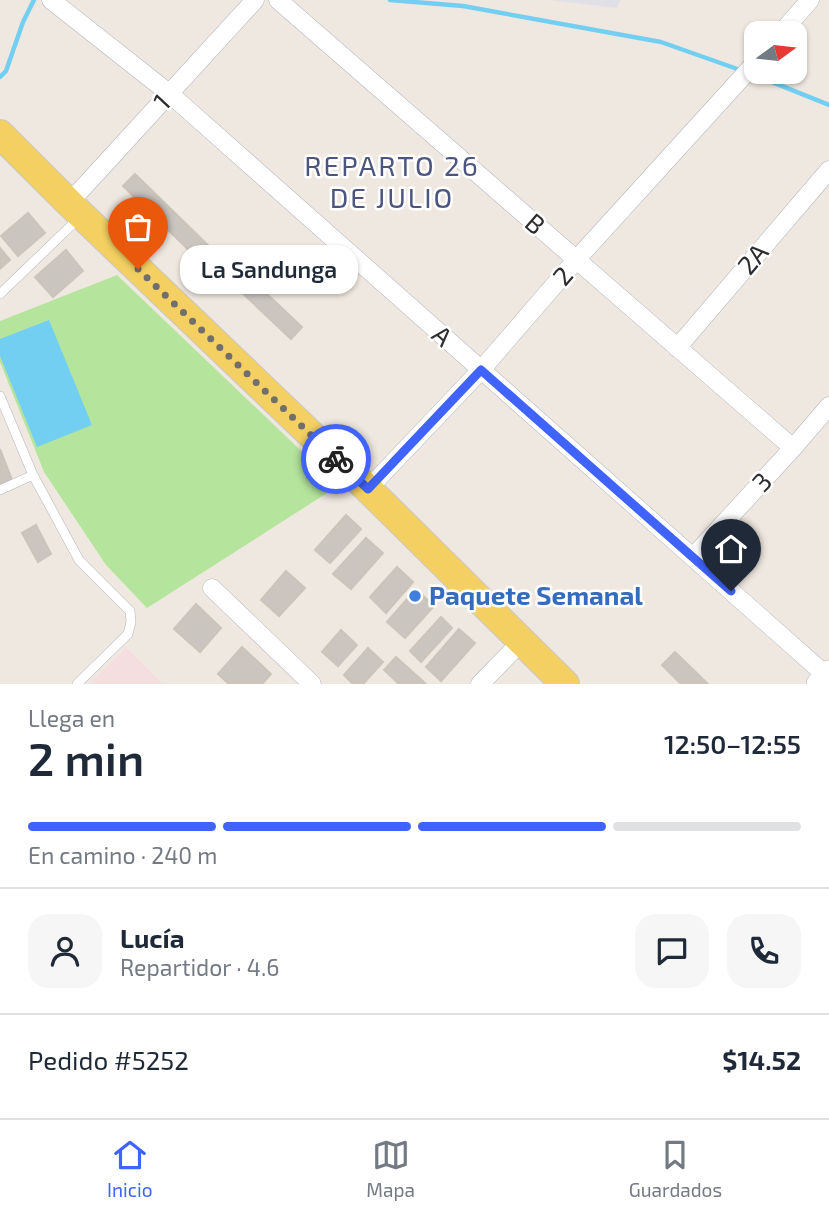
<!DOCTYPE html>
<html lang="es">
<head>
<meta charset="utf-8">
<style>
  body { margin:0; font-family:"Exo 2",sans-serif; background:#f6f6f7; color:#1f2937; height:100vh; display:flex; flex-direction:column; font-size:26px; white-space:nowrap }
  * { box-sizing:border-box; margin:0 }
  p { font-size:23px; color:#747a83 }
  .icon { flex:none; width:38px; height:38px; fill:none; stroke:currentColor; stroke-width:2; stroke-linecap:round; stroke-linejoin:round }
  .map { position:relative; height:684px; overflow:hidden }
  .details { display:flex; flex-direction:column; background:#fff; flex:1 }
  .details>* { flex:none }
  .needle { width:46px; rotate:75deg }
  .buttons { position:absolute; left:744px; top:21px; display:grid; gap:14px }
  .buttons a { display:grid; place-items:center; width:63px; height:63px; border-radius:14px; background:#fff; box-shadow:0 2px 5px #0004; font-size:35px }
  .pin { position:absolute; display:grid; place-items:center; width:60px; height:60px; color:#fff; margin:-72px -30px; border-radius:50% 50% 50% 0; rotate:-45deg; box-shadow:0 0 7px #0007 }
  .pin .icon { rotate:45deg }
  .courier { position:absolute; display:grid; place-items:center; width:70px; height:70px; margin:-35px; border:5px solid #3f63fc; border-radius:50%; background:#fff; color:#222; box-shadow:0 2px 9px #0007 }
  .bubble { position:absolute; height:49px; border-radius:21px; background:#fff; box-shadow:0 2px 5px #0004; font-size:23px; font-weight:600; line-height:49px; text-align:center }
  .headline em { font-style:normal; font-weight:600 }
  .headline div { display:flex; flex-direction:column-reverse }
  .headline { display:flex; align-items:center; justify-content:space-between; height:119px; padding:0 28px }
  h1 { font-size:46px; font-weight:600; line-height:52px }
  .bar { display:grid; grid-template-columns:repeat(4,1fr); gap:10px 7px; align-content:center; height:84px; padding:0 28px }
  .bar i { height:9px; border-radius:5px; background:#e0e1e3 }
  .bar .active { background:#3f63fc }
  .bar p { grid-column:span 4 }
  .line { display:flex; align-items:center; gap:18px; padding:0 28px; border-top:2px solid #e0e1e3 }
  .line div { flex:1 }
  .round { display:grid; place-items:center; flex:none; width:74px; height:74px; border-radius:21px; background:#f6f6f7 }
  .dock { display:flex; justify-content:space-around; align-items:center; height:98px; border-top:2px solid #e0e1e3; background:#fff; font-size:19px; color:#747a83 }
  .dock a { display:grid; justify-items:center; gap:4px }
  .dock .active { color:#3f63fc }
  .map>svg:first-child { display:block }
  .industrial { fill:#e2e0e7 }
  .medical { fill:#f5dedf }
  .green { fill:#b5e59c }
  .water { fill:#73cff1 }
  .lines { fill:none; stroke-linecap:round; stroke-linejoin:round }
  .stream { stroke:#73cff1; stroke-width:4.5 }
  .building { fill:#cac5bf; stroke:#cac4b9; stroke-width:2 }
  .service-casing { stroke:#b3b6c0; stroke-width:10 }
  .minor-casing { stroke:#b3b6c0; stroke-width:19 }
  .tertiary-casing { stroke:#b3b6c0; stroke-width:24 }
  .primary-casing { stroke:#c8c8c8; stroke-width:30 }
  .service { stroke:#fff; stroke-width:9 }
  .minor { stroke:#fff; stroke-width:18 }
  .tertiary { stroke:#fff; stroke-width:23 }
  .primary { stroke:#f3d061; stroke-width:28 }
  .done { stroke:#716e6c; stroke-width:7; stroke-dasharray:0 12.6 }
  .route { stroke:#3f63fc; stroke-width:9 }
  .shop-dot { fill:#3f7fe0; stroke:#fff; stroke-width:2.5 }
  .labels { text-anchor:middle; stroke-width:5; stroke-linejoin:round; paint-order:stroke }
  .street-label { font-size:26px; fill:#2d2d2d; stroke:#fff }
  .shop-label { font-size:26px; font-weight:bold; fill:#366cbe; stroke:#fff; text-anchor:start }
  .neighbourhood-label { font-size:28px; letter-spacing:2px; fill:#4c557f; stroke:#fff }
</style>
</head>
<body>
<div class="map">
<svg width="829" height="684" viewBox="0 0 829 684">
  <rect width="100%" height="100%" fill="#efe8e0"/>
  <path class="industrial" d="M 548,0 L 621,0 L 617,8 Z"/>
  <path class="medical" d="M 126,647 L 163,684 L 90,684 Z"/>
  <path class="green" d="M 117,275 L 338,486 L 147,608 L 106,565 L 44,472 L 0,362 L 0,321 Z"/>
  <path class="water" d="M 49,320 L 92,425 L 37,447 L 0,356 L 0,339 Z"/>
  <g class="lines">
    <path class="stream" d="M 390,0 L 463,6 L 661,42 L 743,71
      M 752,74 L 829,105
      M 0,77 L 6,71 L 23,22 L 34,0"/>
  </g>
  <path class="building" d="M 135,174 L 217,254 L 205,266 L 123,186 Z
    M 28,213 L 45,233 L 18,256 L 1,236 Z
    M 0,248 L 10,260 L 0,269 Z
    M 66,250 L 83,271 L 53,297 L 35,277 Z
    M 229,258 L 302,327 L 291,339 L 218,270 Z
    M 0,449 L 13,482 L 0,486 Z
    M 346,515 L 361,529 L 330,563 L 315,550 Z
    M 36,525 L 51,554 L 38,562 L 22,533 Z
    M 366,538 L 383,553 L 351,589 L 333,574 Z
    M 397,567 L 413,582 L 386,613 L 370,597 Z
    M 286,571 L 305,588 L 279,616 L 261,600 Z
    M 416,589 L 434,606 L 405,638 L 387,622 Z
    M 196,604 L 221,628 L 200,652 L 174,629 Z
    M 441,617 L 452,628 L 421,662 L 410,651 Z
    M 459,629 L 475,643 L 441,681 L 426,667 Z
    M 341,630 L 357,645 L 338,666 L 322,652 Z
    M 242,647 L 271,674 L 262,684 L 229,684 L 218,674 Z
    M 368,648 L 383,662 L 363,684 L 353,684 L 344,675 Z
    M 675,652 L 708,684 L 681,684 L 662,665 Z
    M 396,657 L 426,684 L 399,684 L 384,670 Z"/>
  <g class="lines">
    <defs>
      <path id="service" d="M 0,294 L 78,219
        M 0,396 L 33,475 L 79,560 L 130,611 L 131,622 L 128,634 L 77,684
        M 0,490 L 33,475"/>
      <path id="minor" d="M 51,0 L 170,94 L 829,678
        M 278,0 L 793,448
        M 781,33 L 810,0
        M 69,203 L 255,0
        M 677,348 L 829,170
        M 368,489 L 481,370 L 576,260 L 756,62
        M 693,557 L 793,448 L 829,406
        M 212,588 L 312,684
        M 480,684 L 522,641"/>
      <path id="tertiary" d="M 818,684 L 829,672"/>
      <path id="primary" d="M 0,134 L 69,203 L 368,489 L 565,684"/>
    </defs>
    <use href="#service" class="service-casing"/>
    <use href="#minor" class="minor-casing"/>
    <use href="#tertiary" class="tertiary-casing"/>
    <use href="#primary" class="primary-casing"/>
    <use href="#service" class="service"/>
    <use href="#minor" class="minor"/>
    <use href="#tertiary" class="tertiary"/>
    <use href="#primary" class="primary"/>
  </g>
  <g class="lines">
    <path class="done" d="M 138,269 L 336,459"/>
    <path class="route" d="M 336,459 L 368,489 L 481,370 L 731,591"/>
  </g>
  <circle class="shop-dot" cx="415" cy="596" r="7"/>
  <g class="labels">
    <g class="street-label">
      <text transform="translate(162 102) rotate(-47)" y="9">1</text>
      <text transform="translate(535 224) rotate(41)" y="9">B</text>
      <text transform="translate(753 259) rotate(-50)" y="9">2A</text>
      <text transform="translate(563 276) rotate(-49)" y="9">2</text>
      <text transform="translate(442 336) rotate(42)" y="9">A</text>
      <text transform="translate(762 482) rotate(-47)" y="9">3</text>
    </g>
    <g class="shop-label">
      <text x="429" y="605">Paquete Semanal</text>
    </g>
    <g class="neighbourhood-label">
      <text x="392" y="176">REPARTO 26<tspan x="392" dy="32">DE JULIO</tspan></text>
    </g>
  </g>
</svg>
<div class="buttons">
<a><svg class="needle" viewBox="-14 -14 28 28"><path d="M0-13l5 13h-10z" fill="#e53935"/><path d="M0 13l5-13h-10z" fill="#747a83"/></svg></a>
</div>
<div class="pin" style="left:138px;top:269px;background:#ea580c"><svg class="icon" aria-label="bag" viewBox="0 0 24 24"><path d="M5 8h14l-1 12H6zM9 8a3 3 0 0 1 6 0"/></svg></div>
<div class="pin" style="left:731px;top:591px;background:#1f2937"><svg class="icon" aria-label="home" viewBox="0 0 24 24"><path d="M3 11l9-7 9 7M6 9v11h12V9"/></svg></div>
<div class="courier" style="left:336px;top:459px"><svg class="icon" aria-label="bike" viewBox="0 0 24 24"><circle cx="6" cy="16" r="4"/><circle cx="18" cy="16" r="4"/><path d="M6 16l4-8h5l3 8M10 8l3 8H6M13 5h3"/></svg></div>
<div class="bubble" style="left:180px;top:245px;width:178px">La Sandunga</div>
</div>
<section class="details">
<div class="headline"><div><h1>2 min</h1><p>Llega en</p></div><em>12:50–12:55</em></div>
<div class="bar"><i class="active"></i><i class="active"></i><i class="active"></i><i></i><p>En camino · 240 m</p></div>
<div class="line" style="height:126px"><a class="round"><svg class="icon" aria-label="person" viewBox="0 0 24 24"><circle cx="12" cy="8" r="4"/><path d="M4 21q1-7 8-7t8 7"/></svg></a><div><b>Lucía</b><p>Repartidor · 4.6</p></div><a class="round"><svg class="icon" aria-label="chat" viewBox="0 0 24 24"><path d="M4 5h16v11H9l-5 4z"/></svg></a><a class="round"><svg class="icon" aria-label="phone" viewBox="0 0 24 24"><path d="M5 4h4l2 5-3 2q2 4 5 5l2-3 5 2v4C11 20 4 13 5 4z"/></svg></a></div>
<div class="line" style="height:91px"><div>Pedido #5252</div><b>$14.52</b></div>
</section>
<nav class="dock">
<a class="active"><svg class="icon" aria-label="home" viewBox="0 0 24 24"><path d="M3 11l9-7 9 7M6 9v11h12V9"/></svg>Inicio</a>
<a><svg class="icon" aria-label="map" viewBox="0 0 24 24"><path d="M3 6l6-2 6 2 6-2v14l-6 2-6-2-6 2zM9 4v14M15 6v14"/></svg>Mapa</a>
<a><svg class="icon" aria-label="saved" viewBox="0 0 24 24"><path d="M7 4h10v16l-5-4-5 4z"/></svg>Guardados</a>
</nav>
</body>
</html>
